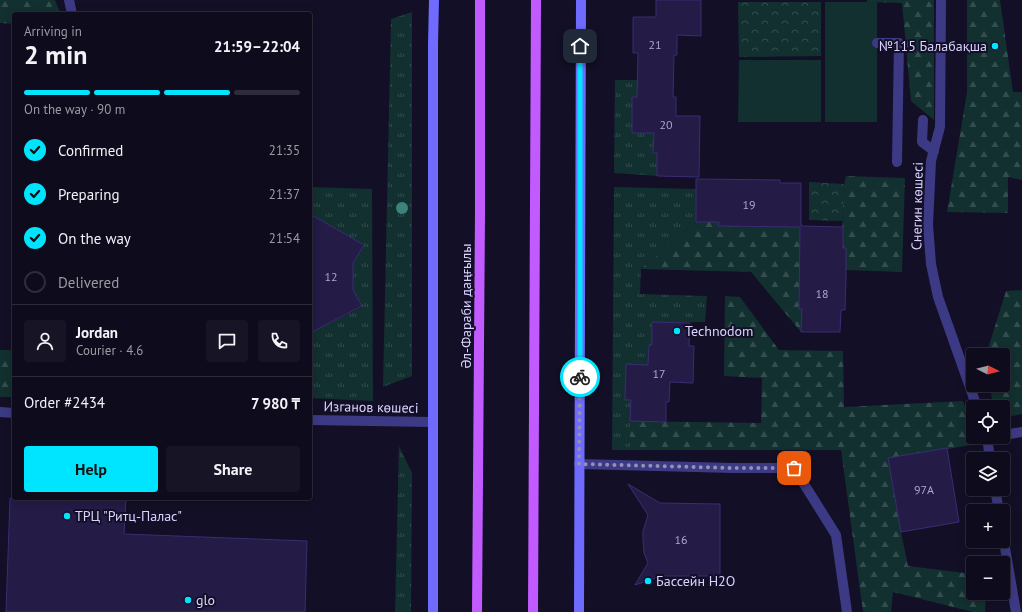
<!DOCTYPE html>
<html lang="en">
<head>
<meta charset="utf-8">
<style>
  body { margin:0; font-family:"PT Sans",sans-serif; background:#171425; color:#f1f3f6; height:100vh; display:flex; flex-direction:column; font-size:15px; white-space:nowrap }
  * { box-sizing:border-box; margin:0 }
  p { font-size:13px; color:#9b9ba3 }
  .icon { flex:none; width:22px; height:22px; fill:none; stroke:currentColor; stroke-width:2; stroke-linecap:round; stroke-linejoin:round }
  .map { position:relative; flex:1; overflow:hidden }
  .sheet { position:absolute; left:12px; top:12px; width:300px; height:488px; display:flex; flex-direction:column; background:#0e0b1c; border-radius:4px; box-shadow:0 2px 10px #0003,0 0 0 1px #2e2b3b }
  .sheet>* { flex:none }
  .needle { width:26px; rotate:96deg }
  .fabs { position:absolute; left:966px; top:348px; display:grid; gap:8px }
  .fabs a { display:grid; place-items:center; width:44px; height:44px; border-radius:4px; background:#0e0b1c; box-shadow:0 2px 10px #0003,0 0 0 1px #2e2b3b; font-size:20px }
  .pin { position:absolute; display:grid; place-items:center; width:34px; height:34px; color:#fff; margin:-17px; border-radius:8px; box-shadow:0 2px 6px #0006 }
  .courier { position:absolute; display:grid; place-items:center; width:40px; height:40px; margin:-20px; border:3px solid #00e5ff; border-radius:50%; background:#fff; color:#222; box-shadow:0 1px 5px #0007 }
  .headline em { font-style:normal; font-weight:800 }
  .headline div { display:flex; flex-direction:column-reverse }
  .headline { display:flex; align-items:center; justify-content:space-between; height:68px; padding:0 12px }
  h1 { font-size:26px; font-weight:800; line-height:30px }
  .bar { display:grid; grid-template-columns:repeat(4,1fr); gap:6px 4px; align-content:center; height:48px; padding:0 12px }
  .bar i { height:5px; border-radius:3px; background:#2e2b3b }
  .bar .active { background:#00e5ff }
  .bar p { grid-column:span 4 }
  .line { display:flex; align-items:center; gap:10px; padding:0 12px; border-top:1px solid #2e2b3b }
  .line div { flex:1 }
  .round { display:grid; place-items:center; flex:none; width:42px; height:42px; border-radius:4px; background:#171425 }
  ol { padding:0 12px; list-style:none }
  li { display:flex; align-items:center; gap:12px; height:44px }
  li p { margin-inline-start:auto }
  li .icon { padding:4px; border-radius:50%; background:#00e5ff; color:#111; stroke-width:4 }
  li:last-child { color:#9b9ba3 }
  li i { width:22px; height:22px; border:2px solid #2e2b3b; border-radius:50% }
  .primary-button { display:flex; gap:8px; margin-top:auto; padding:8px 12px }
  .primary-button a { flex:1; height:46px; border-radius:4px; background:#00e5ff; color:#111; font-size:16px; font-weight:800; line-height:46px; text-align:center }
  .primary-button a+a { background:#171425; color:#f1f3f6 }
  .map>svg:first-child { display:block }
  .grass { fill:url(#grass-tufts) }
  .forest { fill:url(#forest-firs) }
  .park { fill:url(#park-crowns) }
  .pitch { fill:#12302f }
  .building { fill:#241b47; stroke:#3b2d73 }
  .lines { fill:none; stroke-linecap:round; stroke-linejoin:round }
  .lane { stroke:#3d3a85; stroke-width:10 }
  .street { stroke:#3d3a85; stroke-width:10 }
  .secondary { stroke:#6f6bff; stroke-width:10 }
  .primary { stroke:#c25bff; stroke-width:10 }
  .tree { fill:#3d827b }
  .done { stroke:#948fb3; stroke-width:4; stroke-dasharray:0 7.2 }
  .route { stroke:#00e5ff; stroke-width:5 }
  .poi-dot { fill:#00e5ff; stroke:#130f26; stroke-width:1.5 }
  .labels { text-anchor:middle; stroke-width:4; stroke-linejoin:round; paint-order:stroke }
  .number-label { font-size:12px; fill:#aca6d1 }
  .poi-label { font-size:14px; fill:#d9d4ff; stroke:#130f26; text-anchor:start }
  .street-label { font-size:14px; fill:#d9d4ff; stroke:#130f26 }
</style>
</head>
<body>
<div class="map">
<svg width="1022" height="612" viewBox="0 0 1022 612">
  <defs>
    <pattern id="grass-tufts" width="24" height="20" patternUnits="userSpaceOnUse"><rect width="24" height="20" fill="#12302f"/><path d="M3 7l-1-3M5 7V3M7 7l1-3M15 17l-1-3M17 17v-4M19 17l1-3" fill="none" stroke="#344d4e"/></pattern>
    <pattern id="forest-firs" width="22" height="20" patternUnits="userSpaceOnUse"><rect width="22" height="20" fill="#12302f"/><path d="M5 1l3.5 6h-7zM16 11l3.5 6h-7z" fill="#344d4e"/></pattern>
    <pattern id="park-crowns" width="20" height="18" patternUnits="userSpaceOnUse"><rect width="20" height="18" fill="#12302f"/><path d="M2 6a3 3 0 1 1 6 0M12 15a3 3 0 1 1 6 0" fill="none" stroke="#344d4e"/></pattern>
  </defs>
  <rect width="100%" height="100%" fill="#130f26"/>
  <path class="grass" d="M 412,12 L 412,376 L 383,387 L 391,19 Z
    M 615,80 L 638,80 L 637,97 L 632,97 L 632,133 L 654,133 L 653,153 L 657,153 L 657,176 L 614,173 Z
    M 310,187 L 372,189 L 373,401 L 310,398 L 310,333 L 362,307 L 353,290 L 353,263 L 364,245 L 310,214 Z
    M 614,187 L 696,189 L 696,222 L 641,269 L 640,294 L 707,296 L 705,322 L 652,323 L 652,345 L 649,346 L 648,365 L 626,365 L 625,400 L 631,400 L 630,450 L 612,450 Z
    M 399,446 L 412,473 L 411,612 L 395,612 Z"/>
  <path class="forest" d="M 0,0 L 55,0 L 61,14 L 14,14 L 14,24 L 0,23 Z
    M 867,0 L 934,0 L 934,120 L 911,101 L 902,3 L 867,2 Z
    M 967,0 L 1000,0 L 1013,92 L 1022,92 L 1022,180 L 1008,177 L 1008,213 L 947,212 L 967,92 Z
    M 846,176 L 905,178 L 902,272 L 846,270 L 846,249 L 843,248 C 843,225 840,199 846,176 Z
    M 696,222 L 719,222 L 719,226 L 779,227 L 780,223 L 801,223 L 803,226 L 800,248 L 799,308 L 802,309 L 801,332 L 751,272 L 641,269 Z
    M 1022,290 L 1022,414 L 1003,418 L 1003,407 L 993,407 L 990,385 L 1003,385 L 1003,355 L 986,355 L 1006,291 Z
    M 725,296 L 740,297 L 779,350 L 843,351 L 844,407 L 963,401 L 973,433 L 973,437 L 974,437 L 977,444 L 888,459 L 901,532 L 908,566 L 973,574 L 973,593 L 986,593 L 985,612 L 973,612 L 893,592 L 891,612 L 863,612 L 841,450 L 630,450 L 630,421 L 761,423 L 762,378 L 724,376 Z
    M 0,350 L 14,350 L 14,397 L 0,397 Z"/>
  <path class="park" d="M 738,2 L 821,2 L 821,56 L 739,57 Z
    M 809,182 L 844,184 L 842,221 L 809,220 Z"/>
  <path class="pitch" d="M 825,2 L 877,2 L 877,122 L 825,122 Z
    M 739,60 L 821,60 L 821,122 L 738,122 Z"/>
  <path class="building" d="M 656,0 L 701,0 L 701,36 L 677,35 L 677,55 L 674,55 L 673,97 L 676,97 L 676,116 L 700,116 L 699,177 L 657,176 L 657,153 L 653,153 L 654,133 L 632,133 L 632,97 L 637,97 L 638,53 L 633,53 L 633,17 L 656,17 Z
    M 696,179 L 780,180 L 780,183 L 801,183 L 801,226 L 843,227 L 843,248 L 846,248 L 846,279 L 845,310 L 841,310 L 840,332 L 801,332 L 802,309 L 799,309 L 800,227 L 718,226 L 719,222 L 696,222 Z
    M 310,214 L 364,245 L 353,263 L 353,290 L 362,306 L 310,333 Z
    M 652,322 L 690,323 L 689,346 L 694,346 L 693,383 L 670,382 L 669,402 L 666,402 L 666,422 L 630,421 L 631,400 L 625,400 L 626,364 L 648,365 L 649,345 L 652,345 Z
    M 947,448 L 959,522 L 901,532 L 888,458 Z
    M 628,484 L 660,503 L 720,504 L 720,576 L 661,576 L 635,585 L 648,563 L 644,553 L 643,539 L 643,531 L 648,515 Z
    M 10,498 L 126,498 L 124,534 L 307,541 L 305,612 L 6,612 Z"/>
  <g class="lines">
    <path class="lane" d="M 69,0 L 72,14
      M 877,43 L 899,43 L 897,162
      M 923,120 L 922,142 L 934,151
      M 0,412 L 14,413
      M 310,420 L 432,422
      M 1003,435 L 1022,432
      M 579,464 L 733,468 L 794,468 L 836,535 L 847,612"/>
    <path class="street" d="M 941,0 L 940,127 L 931,161 L 928,225 L 931,264 L 938,297 L 977,407
      M 987,437 L 990,459
      M 995,489 L 999,511
      M 1003,536 L 1016,612"/>
    <path class="secondary" d="M 433,612 L 433,44 L 434,0
      M 579,612 L 581,0"/>
    <path class="primary" d="M 477,612 L 480,212 L 480,0
      M 533,612 L 536,0"/>
  </g>
  <circle class="tree" cx="402" cy="208" r="6"/>
  <g class="lines">
    <path class="done" d="M 580,377 L 579,464 L 733,468 L 794,468"/>
    <path class="route" d="M 580,377 L 580,46"/>
  </g>
  <g class="poi-dot">
    <circle cx="995" cy="46" r="4"/>
    <circle cx="677" cy="331" r="4"/>
    <circle cx="67" cy="516" r="4"/>
    <circle cx="648" cy="581" r="4"/>
    <circle cx="188" cy="600" r="4"/>
  </g>
  <g class="labels">
    <g class="number-label">
      <text x="655" y="49">21</text>
      <text x="666" y="129">20</text>
      <text x="749" y="209">19</text>
      <text x="331" y="281">12</text>
      <text x="822" y="298">18</text>
      <text x="659" y="378">17</text>
      <text x="924" y="494">97А</text>
      <text x="681" y="544">16</text>
    </g>
    <g class="poi-label">
      <text x="987" y="51" text-anchor="end">№115 Балабақша</text>
      <text x="685" y="336">Technodom</text>
      <text x="75" y="521">ТРЦ "Ритц-Палас"</text>
      <text x="656" y="586">Бассейн H2O</text>
      <text x="196" y="605">glo</text>
    </g>
    <g class="street-label">
      <text transform="translate(917 206) rotate(-89)" y="5">Снегин көшесі</text>
      <text transform="translate(466 306) rotate(-90)" y="5">Әл-Фараби даңғылы</text>
      <text transform="translate(371 407) rotate(1)" y="5">Изганов көшесі</text>
    </g>
  </g>
</svg>
<div class="fabs">
<a><svg class="needle" viewBox="-14 -14 28 28"><path d="M0-13l5 13h-10z" fill="#e53935"/><path d="M0 13l5-13h-10z" fill="#9b9ba3"/></svg></a>
<a><svg class="icon" aria-label="locate" viewBox="0 0 24 24"><circle cx="12" cy="12" r="6"/><path d="M12 2v4M12 18v4M2 12h4M18 12h4"/></svg></a>
<a><svg class="icon" aria-label="layers" viewBox="0 0 24 24"><path d="M12 4l9 5-9 5-9-5zM3 14l9 5 9-5"/></svg></a>
<a>+</a>
<a>−</a>
</div>
<div class="pin" style="left:794px;top:468px;background:#ea580c"><svg class="icon" aria-label="bag" viewBox="0 0 24 24"><path d="M5 8h14l-1 12H6zM9 8a3 3 0 0 1 6 0"/></svg></div>
<div class="pin" style="left:580px;top:46px;background:#1f2937"><svg class="icon" aria-label="home" viewBox="0 0 24 24"><path d="M3 11l9-7 9 7M6 9v11h12V9"/></svg></div>
<div class="courier" style="left:580px;top:377px"><svg class="icon" aria-label="bike" viewBox="0 0 24 24"><circle cx="6" cy="16" r="4"/><circle cx="18" cy="16" r="4"/><path d="M6 16l4-8h5l3 8M10 8l3 8H6M13 5h3"/></svg></div>
<section class="sheet">
<div class="headline"><div><h1>2 min</h1><p>Arriving in</p></div><em>21:59–22:04</em></div>
<div class="bar"><i class="active"></i><i class="active"></i><i class="active"></i><i></i><p>On the way · 90 m</p></div>
<ol>
<li><svg class="icon" aria-label="check" viewBox="0 0 24 24"><path d="M5 12l5 5 9-10"/></svg>Confirmed<p>21:35</p></li>
<li><svg class="icon" aria-label="check" viewBox="0 0 24 24"><path d="M5 12l5 5 9-10"/></svg>Preparing<p>21:37</p></li>
<li><svg class="icon" aria-label="check" viewBox="0 0 24 24"><path d="M5 12l5 5 9-10"/></svg>On the way<p>21:54</p></li>
<li><i></i>Delivered</li>
</ol>
<div class="line" style="height:72px"><a class="round"><svg class="icon" aria-label="person" viewBox="0 0 24 24"><circle cx="12" cy="8" r="4"/><path d="M4 21q1-7 8-7t8 7"/></svg></a><div><b>Jordan</b><p>Courier · 4.6</p></div><a class="round"><svg class="icon" aria-label="chat" viewBox="0 0 24 24"><path d="M4 5h16v11H9l-5 4z"/></svg></a><a class="round"><svg class="icon" aria-label="phone" viewBox="0 0 24 24"><path d="M5 4h4l2 5-3 2q2 4 5 5l2-3 5 2v4C11 20 4 13 5 4z"/></svg></a></div>
<div class="line" style="height:52px"><div>Order #2434</div><b>7 980 ₸</b></div>
<div class="primary-button"><a>Help</a><a>Share</a></div>
</section>
</div>
</body>
</html>
